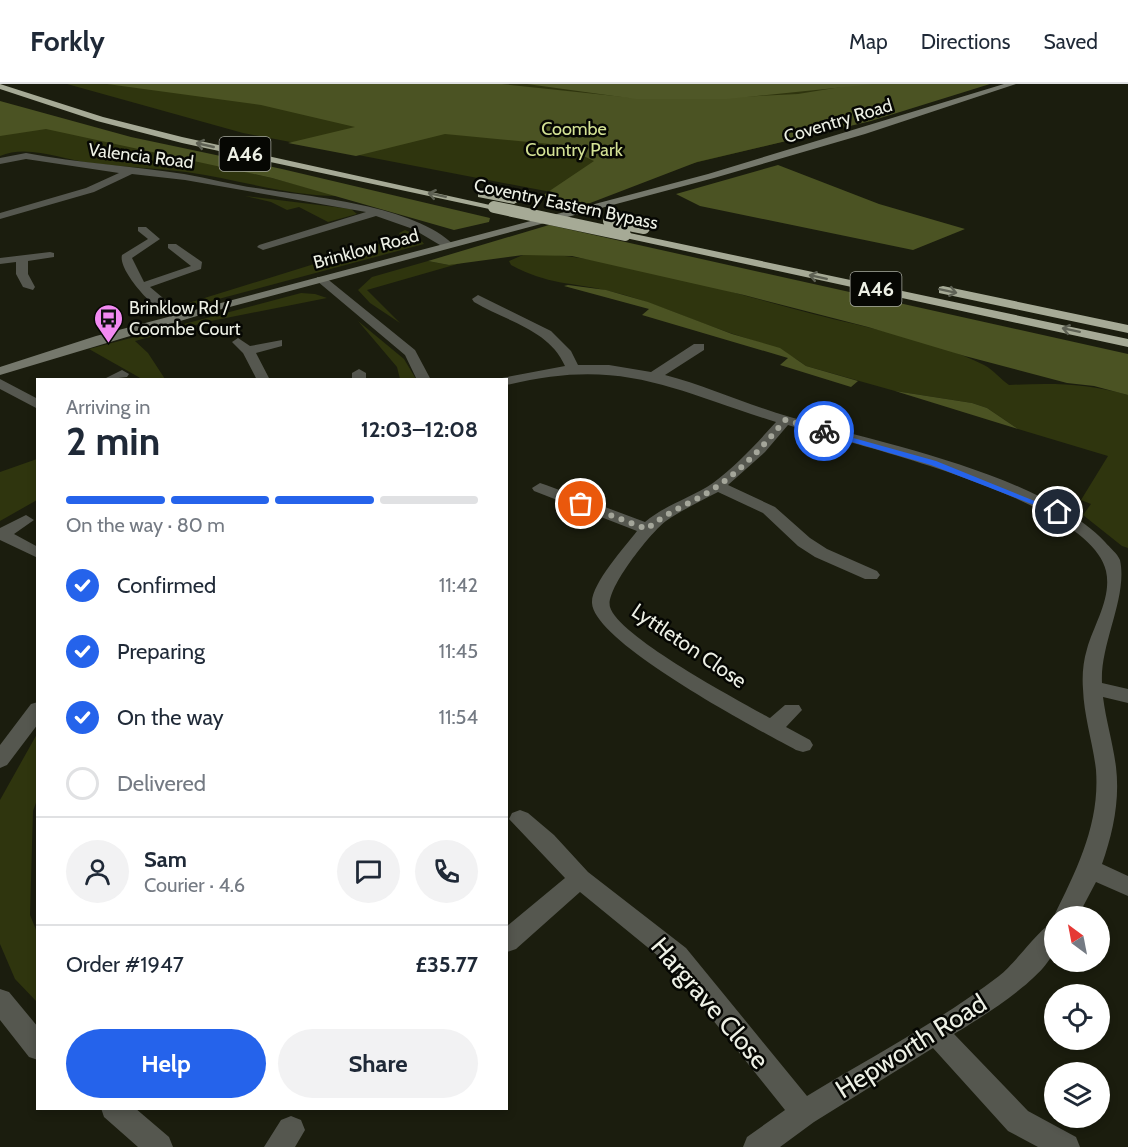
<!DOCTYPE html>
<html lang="en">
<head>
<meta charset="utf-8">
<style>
  body { margin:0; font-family:Cabin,sans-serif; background:#f2f2f3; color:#1f2937; height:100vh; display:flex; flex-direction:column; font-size:22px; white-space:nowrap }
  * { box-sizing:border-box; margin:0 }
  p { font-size:20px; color:#747a83 }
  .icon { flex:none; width:33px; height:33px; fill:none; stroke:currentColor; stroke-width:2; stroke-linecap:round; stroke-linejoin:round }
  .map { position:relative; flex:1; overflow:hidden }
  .sheet { position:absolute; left:36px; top:294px; width:472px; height:732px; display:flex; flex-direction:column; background:#fff; border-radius:0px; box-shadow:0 3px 9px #0003 }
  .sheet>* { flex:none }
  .needle { width:39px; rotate:328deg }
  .controls { position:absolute; left:1044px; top:822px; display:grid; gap:12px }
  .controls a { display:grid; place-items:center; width:66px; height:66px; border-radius:50%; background:#fff; box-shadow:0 3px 9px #0003; font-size:30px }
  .pin { position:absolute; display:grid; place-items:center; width:51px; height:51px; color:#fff; margin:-26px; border:3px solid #fff; border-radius:50%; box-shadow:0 2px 6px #0007 }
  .courier { position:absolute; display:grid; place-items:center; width:60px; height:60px; margin:-30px; border:4px solid #2563eb; border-radius:50%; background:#fff; color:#222; box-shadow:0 2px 8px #0007 }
  .headline em { font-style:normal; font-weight:700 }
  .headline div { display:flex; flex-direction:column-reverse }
  .headline { display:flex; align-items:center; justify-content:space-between; height:102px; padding:0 30px }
  h1 { font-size:39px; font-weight:700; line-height:45px }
  .bar { display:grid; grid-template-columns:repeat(4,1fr); gap:9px 6px; align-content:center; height:72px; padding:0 30px }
  .bar i { height:8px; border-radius:4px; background:#e0e1e3 }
  .bar .current { background:#2563eb }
  .bar p { grid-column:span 4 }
  .line { display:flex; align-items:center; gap:15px; padding:0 30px; border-top:2px solid #e0e1e3 }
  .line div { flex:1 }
  .round { display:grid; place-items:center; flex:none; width:63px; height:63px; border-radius:32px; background:#f2f2f3 }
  ol { padding:0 30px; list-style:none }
  li { display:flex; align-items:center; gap:18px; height:66px }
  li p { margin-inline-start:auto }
  li .icon { padding:6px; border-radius:50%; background:#2563eb; color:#fff; stroke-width:4 }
  li:last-child { color:#747a83 }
  li i { width:33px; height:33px; border:3px solid #e0e1e3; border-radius:50% }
  .button { display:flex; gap:12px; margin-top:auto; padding:12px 30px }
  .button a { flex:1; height:69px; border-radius:36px; background:#2563eb; color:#fff; font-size:24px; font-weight:700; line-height:69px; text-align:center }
  .button a+a { background:#f2f2f3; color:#1f2937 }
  header { display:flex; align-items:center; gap:36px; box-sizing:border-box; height:84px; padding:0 30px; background:#fff; border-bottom:2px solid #e0e1e3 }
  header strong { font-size:28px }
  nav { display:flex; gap:33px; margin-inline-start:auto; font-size:21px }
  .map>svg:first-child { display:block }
  .green { fill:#2f350e }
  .forest { fill:#4b5323 }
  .water { fill:#4f5727 }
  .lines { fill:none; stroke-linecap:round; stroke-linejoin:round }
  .street { fill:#55574f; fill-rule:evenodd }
  .secondary { fill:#75786c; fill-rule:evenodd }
  .highway { fill:#a6aa96; fill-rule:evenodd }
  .highway-bridge { stroke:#a6aa96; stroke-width:12 }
  .oneway { stroke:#5e6154 }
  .route { fill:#2563eb }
  .done { stroke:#a4a69a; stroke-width:6; stroke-dasharray:0 10.8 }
  .labels { text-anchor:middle; stroke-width:5; stroke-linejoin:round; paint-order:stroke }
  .far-street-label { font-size:18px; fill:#edf0e5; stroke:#060703 }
  .far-park-label { font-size:18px; fill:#d4e295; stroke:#060703 }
  .far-poi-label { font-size:18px; fill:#edf0e5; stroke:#060703; text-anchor:start }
  .shield { fill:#060703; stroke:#a8aaa1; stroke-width:1.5 }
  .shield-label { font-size:20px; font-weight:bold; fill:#edf0e5 }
  .street-label { font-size:21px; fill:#edf0e5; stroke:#060703 }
  .near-street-label { font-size:26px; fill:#edf0e5; stroke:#060703 }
</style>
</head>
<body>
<header>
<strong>Forkly</strong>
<nav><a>Map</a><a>Directions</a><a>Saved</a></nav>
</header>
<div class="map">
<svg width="1128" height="1063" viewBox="0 0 1128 1063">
  <rect width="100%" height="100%" fill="#1b1d0e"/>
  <path class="green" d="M 67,0 L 983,0 L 869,37 L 690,80 L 577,113 L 243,49 Z
    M 0,32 L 272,94 L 339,112 C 287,112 237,95 186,88 C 154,84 122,83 90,79 C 62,75 27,60 0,72 Z
    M 245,112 L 351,125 L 357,130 L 328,138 L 299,123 L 287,126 L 271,118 Z
    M 405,146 L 417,151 L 424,160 L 196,221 L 182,221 L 401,153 L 399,149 Z
    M 541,170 C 634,176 724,207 813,230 C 867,244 935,256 984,281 C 994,286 1000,295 1009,301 C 1052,299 1086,299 1128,311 L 1128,464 L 1122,462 L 1083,431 L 1091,420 L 1081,416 L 1108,372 L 1018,345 L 987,324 L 972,319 L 895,307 L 806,282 C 783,264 757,258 730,249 C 689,235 651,217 609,207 C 571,198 548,201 511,181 L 509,177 L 523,171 Z
    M 428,177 L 449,181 L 468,177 L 367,206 L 400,239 L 370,219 L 358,206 L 372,193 Z
    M 301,209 L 315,210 L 327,214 L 211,237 L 135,257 L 148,269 L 165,295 L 142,295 L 89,265 Z
    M 358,237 L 404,275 L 416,295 L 400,295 L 397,283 Z
    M 37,375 L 37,416 L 0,437 L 0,388 Z
    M 37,650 L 37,716 L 33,727 L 30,831 L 37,848 L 37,918 L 15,895 L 0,860 L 0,716 Z"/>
  <path class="forest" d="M 107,0 L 502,0 L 634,14 L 717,14 L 798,10 L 859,0 L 990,0 L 871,37 L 697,78 L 585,121 L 542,112 L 594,77 L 560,61 L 445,50 L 356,72 L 288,59 L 355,43 L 261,21 Z
    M 0,17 L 131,53 L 282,85 L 490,134 L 489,138 L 454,146 L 272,94 L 46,45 L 0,52 Z
    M 778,81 L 879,120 L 965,145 L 913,166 L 700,122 L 676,110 Z
    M 549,141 L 1128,270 L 1128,311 L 1094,302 L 1067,299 L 965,272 L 868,243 L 744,211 L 572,172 L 523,171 L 449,181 L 428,177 Z
    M 568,201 L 606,206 L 648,218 L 732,250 L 780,264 L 806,282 L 858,297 L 851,303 L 780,281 L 788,274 L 642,231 L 649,225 L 564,202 Z
    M 895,307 L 972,319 L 987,324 L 1018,345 Z"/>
  <path class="water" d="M 527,0 L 874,0 L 727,15 L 636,15 Z"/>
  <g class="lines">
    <path class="street" d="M 26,69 C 79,79 132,82 184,90 C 209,94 232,101 256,104 C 311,113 415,121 455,162 L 445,164 L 413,145 L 376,132 L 263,166 L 257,163 L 259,161 L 366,128 L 185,96 L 132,90 L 94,108 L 0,135 L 0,129 L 86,104 L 119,89 L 26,75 L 0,80 L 0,74 Z
      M 138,143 L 146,143 L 160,155 L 132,174 L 144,198 L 191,182 L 168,164 L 168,160 L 176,160 L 202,178 L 201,185 L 150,203 L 182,230 L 182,236 C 165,239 117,188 122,171 L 148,155 L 138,147 Z
      M 50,168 L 54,169 L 54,173 L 28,177 L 28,190 L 35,203 L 33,206 L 23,203 L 16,190 L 16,178 L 0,180 L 0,174 Z
      M 317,193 L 325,193 L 415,266 L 431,296 L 417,296 L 405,271 L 317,197 Z
      M 478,211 L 551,247 L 571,267 L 578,281 L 609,281 L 651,288 L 694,260 L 704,260 L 704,266 L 665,291 C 707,302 748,321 790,333 C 880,359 1041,390 1105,458 C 1110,464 1117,469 1120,476 C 1128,513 1100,559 1102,599 L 1128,605 L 1128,619 L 1103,613 C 1106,637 1113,659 1116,683 C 1120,716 1113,749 1102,780 L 1128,792 L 1128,812 L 1096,798 L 1078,832 L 1054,832 C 1077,785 1100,740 1096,686 C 1093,659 1084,633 1083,605 C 1082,592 1083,578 1087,565 C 1094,540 1112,514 1106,487 C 1090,415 853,360 788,341 L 765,368 L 728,401 L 775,423 L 810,454 L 827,465 L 877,487 L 880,491 L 877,495 L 865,495 L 815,473 L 798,462 L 763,429 L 718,408 C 701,417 682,426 666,437 C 652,447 605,505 610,523 C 619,553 739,617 770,634 L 785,621 L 799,621 L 802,626 L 786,643 L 810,656 L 813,661 L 810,666 L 803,668 L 796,666 C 759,646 594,559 592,519 C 591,500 625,463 637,447 L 534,407 L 532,404 L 540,399 L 546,401 L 645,438 C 665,421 691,414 713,399 C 736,382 757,359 776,338 C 670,305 622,273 507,301 L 507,296 L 502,294 L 565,282 C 549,245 505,237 474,218 L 472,215 Z
      M 238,254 L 250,262 L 282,256 L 282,262 L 256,269 L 270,296 L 257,296 L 243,269 L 232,258 Z
      M 359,285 L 366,289 L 366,296 L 352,296 L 352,289 Z
      M 122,286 L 129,290 L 127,293 L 102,296 Z
      M 0,295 L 38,315 L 38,325 L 0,305 Z
      M 26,431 L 34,436 L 14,450 L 38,463 L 38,474 L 0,456 L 0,444 Z
      M 38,618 L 38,640 L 7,681 L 0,684 L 0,661 L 31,620 Z
      M 520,726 L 528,729 L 554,751 L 588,788 L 686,864 L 807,1012 C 871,973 940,937 999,892 C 1015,880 1042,841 1054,838 C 1054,846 1057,859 1054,866 C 1046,894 979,935 954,950 L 1028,1027 L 1076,1053 L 1080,1063 L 1038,1063 L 1008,1047 L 933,964 L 814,1038 L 780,1063 L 743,1063 L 747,1053 L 785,1026 L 668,880 L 580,808 L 516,865 L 507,868 L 507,842 L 565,794 L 509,735 L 512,729 Z
      M 0,905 L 9,908 L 38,943 L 38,976 L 29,973 L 0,936 Z
      M 101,1024 L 135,1024 L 169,1053 L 173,1063 L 138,1063 L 104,1033 Z
      M 291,1032 L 301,1036 L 305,1046 L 295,1063 L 264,1063 L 281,1036 Z"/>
    <path class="secondary" d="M 1004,0 L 1016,0 L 865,50 L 714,94 L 207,229 L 0,291 L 0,283 L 96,252 L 708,90 Z"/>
    <path class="highway" d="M 0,0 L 103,33 L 182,53 L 499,123 L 494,126 L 182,59 L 97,37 L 0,5 Z
      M 482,108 L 519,117 L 514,120 L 478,113 L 478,109 Z
      M 625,148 L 1128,255 L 1128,263 L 621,153 L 621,149 Z
      M 943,202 L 1128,241 L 1128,249 L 939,209 L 939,203 Z"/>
    <path class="highway-bridge" d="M 494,123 L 625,151
      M 609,137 L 644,144"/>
  </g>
  <defs><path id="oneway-shaft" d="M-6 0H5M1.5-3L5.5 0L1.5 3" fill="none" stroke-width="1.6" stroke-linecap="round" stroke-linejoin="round" transform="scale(1.5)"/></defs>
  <g class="oneway">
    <use href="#oneway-shaft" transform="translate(205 61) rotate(-167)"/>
    <use href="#oneway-shaft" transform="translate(437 111) rotate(-168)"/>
    <use href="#oneway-shaft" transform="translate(818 193) rotate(-168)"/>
    <use href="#oneway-shaft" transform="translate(948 207) rotate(12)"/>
    <use href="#oneway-shaft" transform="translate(1071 246) rotate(-168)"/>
  </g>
  <path class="route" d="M 821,345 L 936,377 L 1062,428 L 1055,429 L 931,381 L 821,349 Z"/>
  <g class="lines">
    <path class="done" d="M 581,420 L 647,445 C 669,426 696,418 719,401 C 744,384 765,360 785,336 L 824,347"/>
  </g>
  <defs>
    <symbol id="bus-pin" viewBox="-11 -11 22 30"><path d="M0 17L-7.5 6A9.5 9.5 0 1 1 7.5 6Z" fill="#f38af2" stroke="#060703"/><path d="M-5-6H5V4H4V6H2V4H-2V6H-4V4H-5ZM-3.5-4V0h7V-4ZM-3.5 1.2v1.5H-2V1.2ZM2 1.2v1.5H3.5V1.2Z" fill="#111"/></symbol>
  </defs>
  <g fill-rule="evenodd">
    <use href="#bus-pin" x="92" y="218" width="33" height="45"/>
  </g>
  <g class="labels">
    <g class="far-street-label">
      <text transform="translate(838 37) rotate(-17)" y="6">Coventry Road</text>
      <text transform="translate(141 72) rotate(7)" y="6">Valencia Road</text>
      <text transform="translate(566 120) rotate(12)" y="6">Coventry Eastern Bypass</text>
      <text transform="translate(366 165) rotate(-15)" y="6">Brinklow Road</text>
    </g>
    <g class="far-park-label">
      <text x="574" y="51">Coombe<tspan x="574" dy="21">Country Park</tspan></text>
    </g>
    <g class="far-poi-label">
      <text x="129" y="230">Brinklow Rd /<tspan x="129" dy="21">Coombe Court</tspan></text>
    </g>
    <g class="shield">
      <rect x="219.5" y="53" width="51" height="34" rx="4.5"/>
      <rect x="850.5" y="188" width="51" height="34" rx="4.5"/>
    </g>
    <g class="shield-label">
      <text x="245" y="77">A46</text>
      <text x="876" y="212">A46</text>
    </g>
    <g class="street-label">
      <text transform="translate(689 562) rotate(34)" y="7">Lyttleton Close</text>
    </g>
    <g class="near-street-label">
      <text transform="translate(710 919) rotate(49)" y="9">Hargrave Close</text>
      <text transform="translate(911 962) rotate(-32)" y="9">Hepworth Road</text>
    </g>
  </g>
</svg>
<div class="controls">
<a><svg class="needle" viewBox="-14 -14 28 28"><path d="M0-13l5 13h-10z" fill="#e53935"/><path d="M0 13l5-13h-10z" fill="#747a83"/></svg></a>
<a><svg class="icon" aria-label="locate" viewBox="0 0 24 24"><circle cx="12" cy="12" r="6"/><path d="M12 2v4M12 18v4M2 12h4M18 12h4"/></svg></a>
<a><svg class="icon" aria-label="layers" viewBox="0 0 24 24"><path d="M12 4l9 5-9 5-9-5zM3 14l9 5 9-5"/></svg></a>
</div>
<div class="pin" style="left:581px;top:420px;background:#ea580c"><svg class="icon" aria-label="bag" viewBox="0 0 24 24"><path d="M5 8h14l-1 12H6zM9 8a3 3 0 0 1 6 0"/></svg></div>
<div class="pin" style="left:1058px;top:428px;background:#1f2937"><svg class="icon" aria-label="home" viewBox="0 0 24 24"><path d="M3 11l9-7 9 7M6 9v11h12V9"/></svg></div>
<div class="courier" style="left:824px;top:347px"><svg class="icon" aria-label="bike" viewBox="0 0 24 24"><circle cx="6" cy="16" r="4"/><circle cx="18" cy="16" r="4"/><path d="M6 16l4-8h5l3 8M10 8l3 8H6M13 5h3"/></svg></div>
<section class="sheet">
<div class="headline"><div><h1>2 min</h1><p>Arriving in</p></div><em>12:03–12:08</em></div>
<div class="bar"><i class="current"></i><i class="current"></i><i class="current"></i><i></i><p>On the way · 80 m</p></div>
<ol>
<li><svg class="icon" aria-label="check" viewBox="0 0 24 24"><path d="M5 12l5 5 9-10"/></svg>Confirmed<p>11:42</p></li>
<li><svg class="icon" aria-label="check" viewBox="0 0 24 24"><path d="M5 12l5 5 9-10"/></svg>Preparing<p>11:45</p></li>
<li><svg class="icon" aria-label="check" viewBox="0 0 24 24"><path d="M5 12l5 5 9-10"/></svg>On the way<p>11:54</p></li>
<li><i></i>Delivered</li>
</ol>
<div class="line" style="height:108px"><a class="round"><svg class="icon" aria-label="person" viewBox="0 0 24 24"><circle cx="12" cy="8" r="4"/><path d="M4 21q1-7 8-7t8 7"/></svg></a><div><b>Sam</b><p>Courier · 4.6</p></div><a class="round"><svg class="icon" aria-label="chat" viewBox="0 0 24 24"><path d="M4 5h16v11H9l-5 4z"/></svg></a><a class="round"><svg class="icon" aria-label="phone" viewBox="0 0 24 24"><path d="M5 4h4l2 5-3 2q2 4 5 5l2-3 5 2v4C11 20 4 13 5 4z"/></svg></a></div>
<div class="line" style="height:78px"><div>Order #1947</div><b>£35.77</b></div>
<div class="button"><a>Help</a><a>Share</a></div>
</section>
</div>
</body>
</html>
